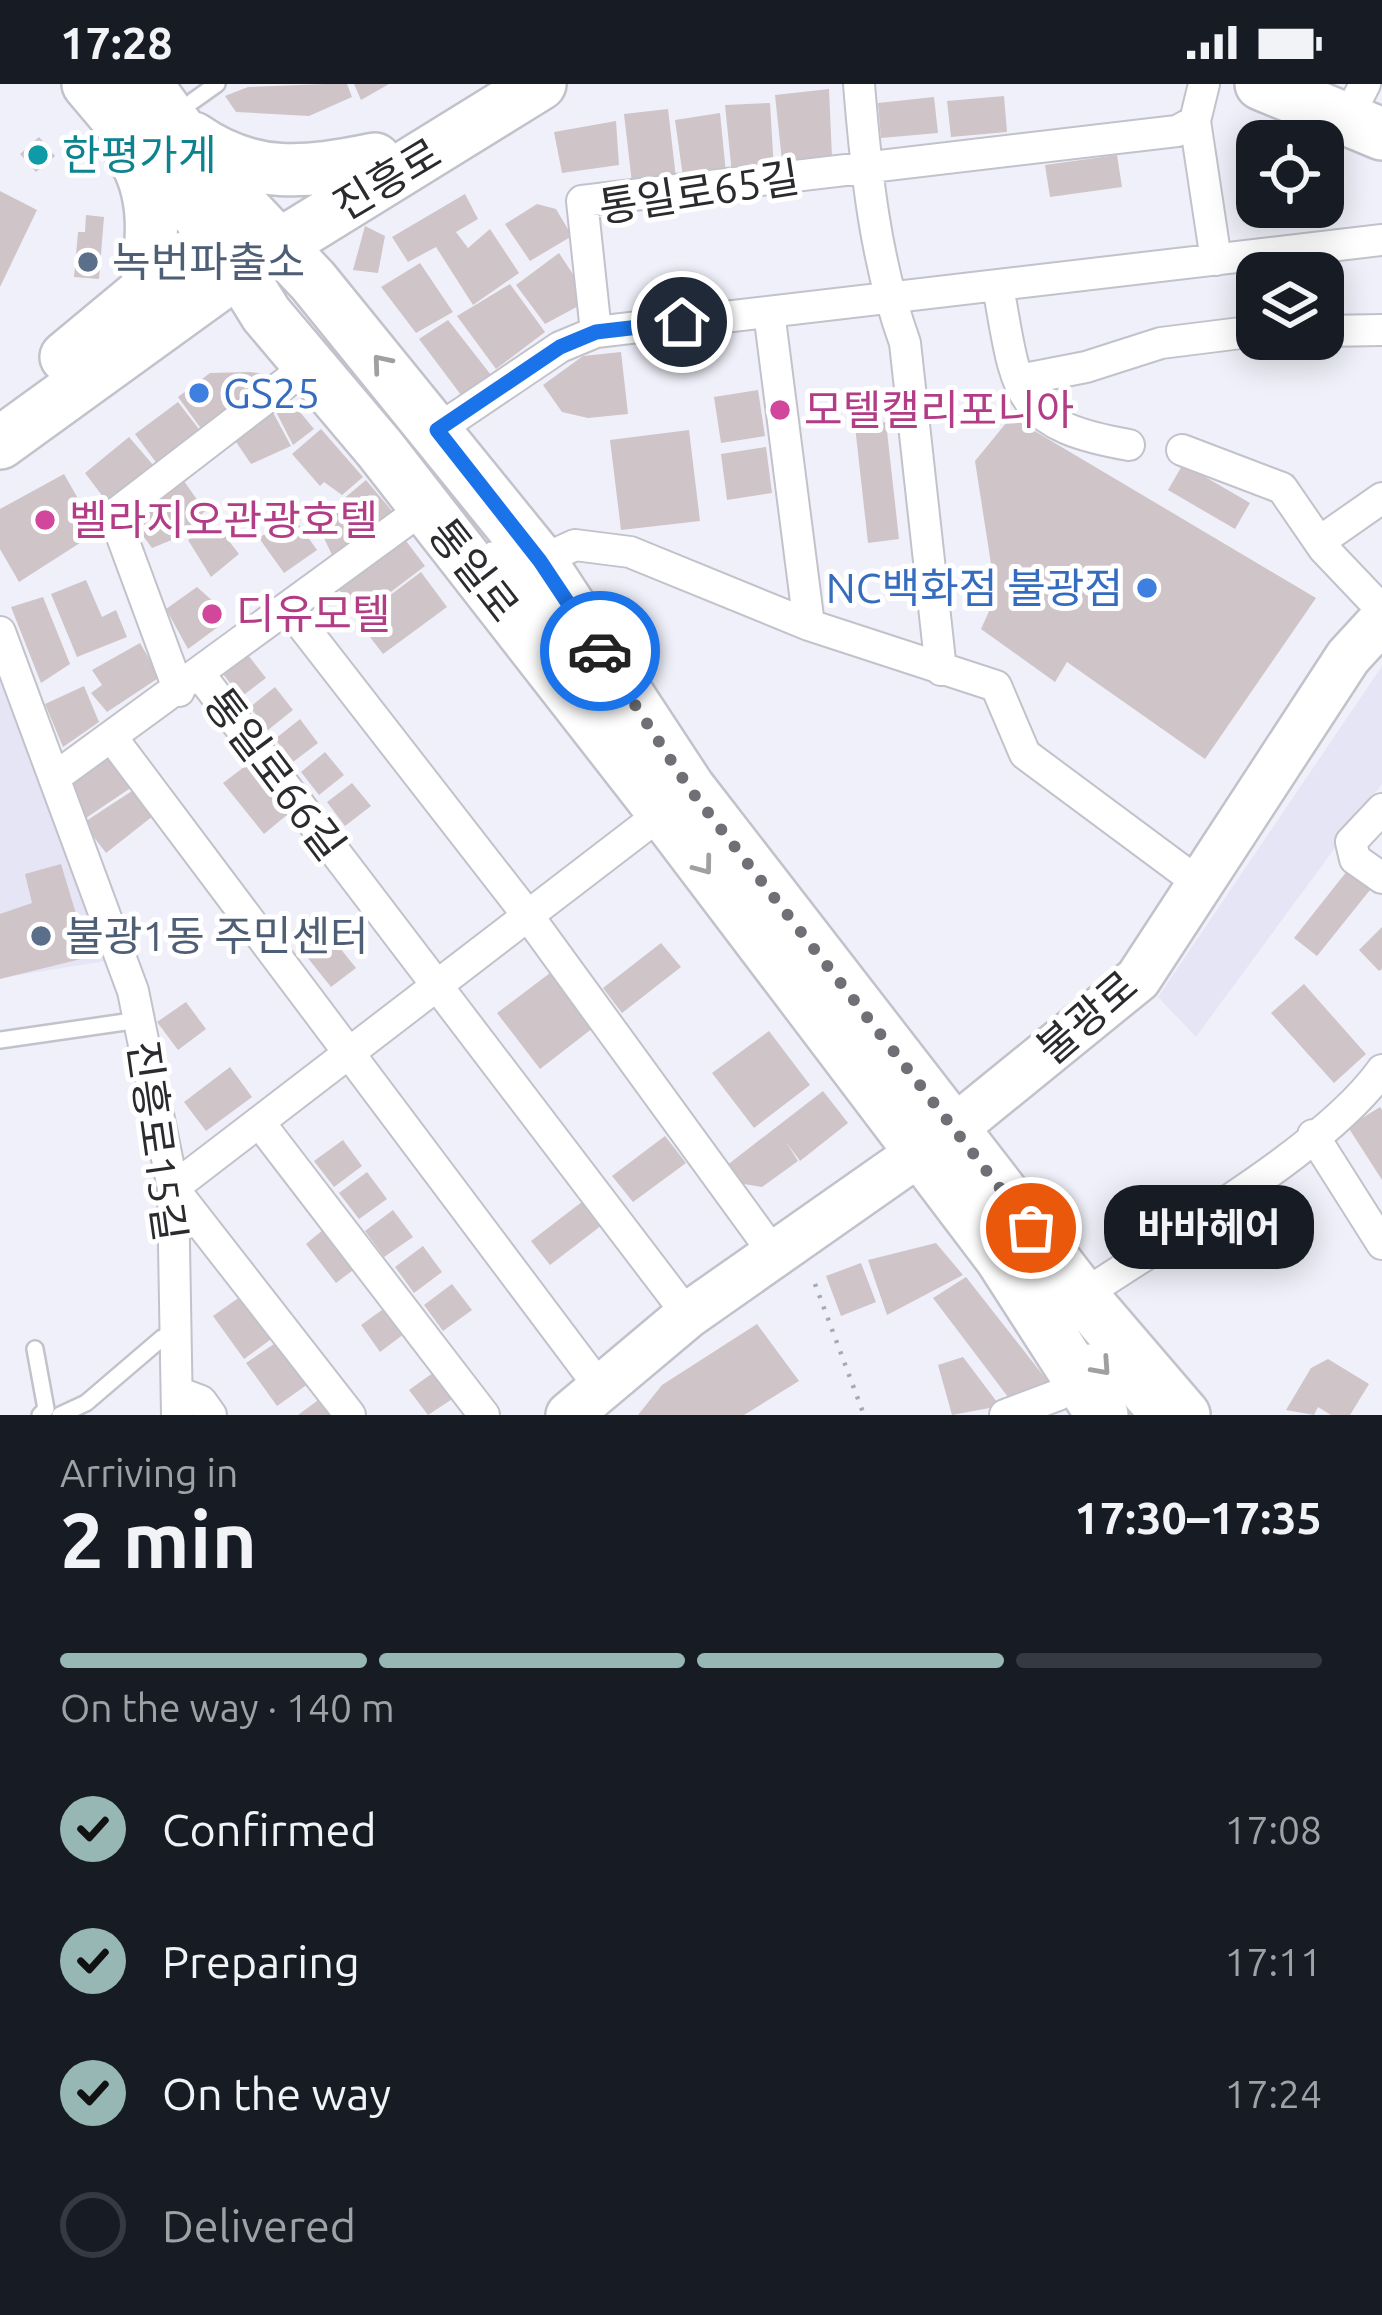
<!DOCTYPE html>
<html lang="en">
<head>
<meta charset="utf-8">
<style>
  body { margin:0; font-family:Ubuntu,"Noto Sans KR",sans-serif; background:#242831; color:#f1f3f6; height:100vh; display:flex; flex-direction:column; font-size:45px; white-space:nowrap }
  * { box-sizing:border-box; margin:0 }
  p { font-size:39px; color:#9ea1a6 }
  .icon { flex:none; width:66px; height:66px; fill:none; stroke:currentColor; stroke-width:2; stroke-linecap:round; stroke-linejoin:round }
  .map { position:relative; height:1331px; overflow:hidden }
  .details { display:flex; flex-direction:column; background:#171b24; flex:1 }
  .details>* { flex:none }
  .fabs { position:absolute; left:1236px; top:36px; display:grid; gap:24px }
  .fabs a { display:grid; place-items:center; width:108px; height:108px; border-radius:24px; background:#171b24; box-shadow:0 6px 30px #0003; font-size:60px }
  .pin { position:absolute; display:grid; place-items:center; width:102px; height:102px; color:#fff; margin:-51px; border:6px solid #fff; border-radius:50%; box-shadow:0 3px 12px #0007 }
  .courier { position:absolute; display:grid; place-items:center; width:120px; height:120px; margin:-60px; border:9px solid #1a73e8; border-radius:50%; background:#fff; color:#222; box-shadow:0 3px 15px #0007 }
  .bubble { position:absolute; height:84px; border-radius:36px; background:#171b24; box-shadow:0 6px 30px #0003; font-size:39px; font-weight:700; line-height:84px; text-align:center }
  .overview em { font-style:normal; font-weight:700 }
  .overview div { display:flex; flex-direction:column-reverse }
  .overview { display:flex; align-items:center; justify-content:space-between; height:204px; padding:0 60px }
  h1 { font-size:78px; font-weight:700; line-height:90px }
  .bar { display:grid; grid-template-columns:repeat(4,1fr); gap:18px 12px; align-content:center; height:144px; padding:0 60px }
  .bar i { height:15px; border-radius:9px; background:#363941 }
  .bar .active { background:#96b7b4 }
  .bar p { grid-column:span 4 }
  ol { padding:0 60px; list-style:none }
  li { display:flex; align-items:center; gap:36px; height:132px }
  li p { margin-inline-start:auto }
  li .icon { padding:12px; border-radius:50%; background:#96b7b4; color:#111; stroke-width:4 }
  li:last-child { color:#9ea1a6 }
  li i { width:66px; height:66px; border:6px solid #363941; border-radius:50% }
  .status { display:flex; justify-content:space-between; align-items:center; height:84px; padding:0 60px; background:#171b24; direction:ltr }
  .status svg { height:33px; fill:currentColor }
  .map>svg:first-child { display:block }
  .built { fill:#e6e5f6 }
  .building { fill:#cfc4c7 }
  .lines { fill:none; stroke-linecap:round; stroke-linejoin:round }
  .service-casing { stroke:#c2c2cb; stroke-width:20 }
  .minor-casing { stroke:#c2c2cb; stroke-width:34 }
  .secondary-casing { stroke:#c2c2cb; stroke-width:50 }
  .primary-casing { stroke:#c2c2cb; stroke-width:56 }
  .path { stroke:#a8a8b0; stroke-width:4.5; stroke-dasharray:3 9; stroke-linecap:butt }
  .service { stroke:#fff; stroke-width:15 }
  .minor { stroke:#fff; stroke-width:30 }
  .secondary { stroke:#fff; stroke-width:45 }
  .primary { stroke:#fff; stroke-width:51 }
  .oneway { stroke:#a09fa1 }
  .done { stroke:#706f75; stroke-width:12; stroke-dasharray:0 21.6 }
  .route { stroke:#1a73e8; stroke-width:15 }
  .culture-dot { fill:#0f9aa8; stroke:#fff; stroke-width:4.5 }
  .service-dot { fill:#5c6f8a; stroke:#fff; stroke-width:4.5 }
  .shop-dot { fill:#3f7fe0; stroke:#fff; stroke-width:4.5 }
  .hotel-dot { fill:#d1479c; stroke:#fff; stroke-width:4.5 }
  .labels { text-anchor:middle; stroke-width:10; stroke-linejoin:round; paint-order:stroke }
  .culture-label { font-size:42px; fill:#0d838f; stroke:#fff; text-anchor:start }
  .street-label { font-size:42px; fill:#2b2a2e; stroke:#fff }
  .service-label { font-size:42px; fill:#4e5e75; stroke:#fff; text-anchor:start }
  .shop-label { font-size:42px; fill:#366cbe; stroke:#fff; text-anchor:start }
  .hotel-label { font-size:42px; fill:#b23c85; stroke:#fff; text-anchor:start }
</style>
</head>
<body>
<div class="status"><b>17:28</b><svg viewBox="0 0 49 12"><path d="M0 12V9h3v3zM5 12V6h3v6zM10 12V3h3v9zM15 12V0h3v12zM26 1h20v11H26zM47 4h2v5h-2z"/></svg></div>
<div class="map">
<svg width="1382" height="1331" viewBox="0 0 1382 1331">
  <rect width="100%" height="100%" fill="#f0f0fa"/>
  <path class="built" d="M 0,579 L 112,876 L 0,894 Z
    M 1382,582 L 1382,700 L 1196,953 L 1158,913 Z"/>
  <path class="building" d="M 326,0 L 347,0 L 352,13 L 309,32 L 236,28 L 225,12 L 248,3 Z
    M 354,0 L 389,0 L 361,16 Z
    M 829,5 L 832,73 L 782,77 L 775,11 Z
    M 1004,12 L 1007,48 L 951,53 L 947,17 Z
    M 934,13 L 938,49 L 881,54 L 878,19 Z
    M 770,19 L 774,86 L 732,90 L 725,21 Z
    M 668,25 L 676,94 L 632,99 L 624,30 Z
    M 720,29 L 726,89 L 683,93 L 675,36 Z
    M 616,37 L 619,81 L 562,89 L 554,48 Z
    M 39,53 L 55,72 L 36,88 L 20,70 Z
    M 1117,71 L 1122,103 L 1050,113 L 1045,81 Z
    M 0,107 L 37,126 L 0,203 Z
    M 465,110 L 478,135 L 456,148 L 468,164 L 490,145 L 519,189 L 473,221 L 436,163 L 408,178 L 392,153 Z
    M 537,120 L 556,125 L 572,152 L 530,177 L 505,140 Z
    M 86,131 L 104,133 L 99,195 L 74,193 L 78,148 L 85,148 Z
    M 365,142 L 385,152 L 378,189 L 353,186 Z
    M 559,169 L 582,204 L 584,219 L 545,240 L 516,201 Z
    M 420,179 L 453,228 L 416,249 L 381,203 Z
    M 510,200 L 545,248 L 496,285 L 457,232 Z
    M 448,236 L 491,291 L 461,311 L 419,255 Z
    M 621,268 L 628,330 L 588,334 L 562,328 L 543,301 L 583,272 Z
    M 210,289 L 249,288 L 275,291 L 202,346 L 178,313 Z
    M 281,305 L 314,345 L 293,361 L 269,314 Z
    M 758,306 L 765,352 L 721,359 L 714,313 Z
    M 178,318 L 202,349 L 158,381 L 135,350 Z
    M 269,321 L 291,362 L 251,380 L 230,349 Z
    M 1011,333 L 1316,514 L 1205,675 L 1067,578 L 1055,598 L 981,545 L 996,512 L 975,377 Z
    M 886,338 L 899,455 L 868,459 L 855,342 Z
    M 321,345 L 363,393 L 342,411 L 324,398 L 320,402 L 292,370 Z
    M 689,346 L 700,437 L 621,446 L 610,356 Z
    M 129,353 L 160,389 L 113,426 L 85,389 Z
    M 766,363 L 772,409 L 727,416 L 721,370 Z
    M 1183,380 L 1250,419 L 1235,445 L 1168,406 Z
    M 64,390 L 97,448 L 19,498 L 0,465 L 0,425 Z
    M 366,396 L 392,427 L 366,448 L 341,417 Z
    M 184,397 L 205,427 L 179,453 L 152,464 L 133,438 L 171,402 Z
    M 335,424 L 362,451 L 332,471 L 316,437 Z
    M 292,431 L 317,466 L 284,489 L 259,454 Z
    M 215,439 L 239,470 L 211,493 L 188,456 Z
    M 400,449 L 425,482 L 359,532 L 334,499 Z
    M 421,488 L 447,523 L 383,570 L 357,536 Z
    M 86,496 L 102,533 L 116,526 L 127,553 L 77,573 L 51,510 Z
    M 197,503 L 224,527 L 217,533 L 222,540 L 188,565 L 166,525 Z
    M 43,513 L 70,580 L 41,599 L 11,523 Z
    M 140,559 L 160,593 L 107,628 L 91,609 L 102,601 L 92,586 Z
    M 248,571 L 266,594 L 241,613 L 223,590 Z
    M 84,602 L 99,638 L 63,663 L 45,620 Z
    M 275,603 L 293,626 L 268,646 L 250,623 Z
    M 300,635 L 318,659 L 293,678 L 275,655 Z
    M 325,668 L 344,691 L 319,711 L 301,688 Z
    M 114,670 L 132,703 L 86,734 L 69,701 Z
    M 248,680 L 288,730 L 264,750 L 223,699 Z
    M 352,699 L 371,722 L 345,742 L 327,718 Z
    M 135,705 L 158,728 L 106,769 L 83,739 Z
    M 61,780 L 89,873 L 0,895 L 0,830 L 32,819 L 25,790 Z
    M 1351,782 L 1374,801 L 1317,872 L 1294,854 Z
    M 315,833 L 356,884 L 331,903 L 291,853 Z
    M 1382,843 L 1382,885 L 1379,887 L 1359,866 Z
    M 661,859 L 681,883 L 622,929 L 603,904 Z
    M 550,889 L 593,944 L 540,985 L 497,929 Z
    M 1304,900 L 1366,970 L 1334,999 L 1271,929 Z
    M 186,918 L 206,945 L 178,966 L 157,938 Z
    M 769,947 L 810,1001 L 754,1044 L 712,989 Z
    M 230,983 L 252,1013 L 206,1047 L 184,1018 Z
    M 823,1007 L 848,1039 L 800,1077 L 786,1058 L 798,1077 L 762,1103 L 738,1099 L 726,1082 Z
    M 1380,1023 L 1382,1026 L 1382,1096 L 1348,1043 Z
    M 665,1052 L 686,1079 L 633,1118 L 612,1092 Z
    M 343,1056 L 362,1082 L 334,1103 L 314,1077 Z
    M 367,1088 L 387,1115 L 359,1135 L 339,1109 Z
    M 587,1114 L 606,1138 L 550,1181 L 531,1157 Z
    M 393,1126 L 413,1153 L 384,1173 L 365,1147 Z
    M 330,1140 L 361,1180 L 336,1199 L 306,1160 Z
    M 936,1159 L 963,1191 L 887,1231 L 868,1176 Z
    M 423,1162 L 442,1188 L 414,1209 L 395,1183 Z
    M 861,1179 L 876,1218 L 841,1232 L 826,1192 Z
    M 966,1193 L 1050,1300 L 1008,1313 L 933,1214 Z
    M 452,1200 L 472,1226 L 443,1247 L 424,1221 Z
    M 244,1210 L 274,1253 L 244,1275 L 213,1232 Z
    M 389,1221 L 408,1247 L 380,1268 L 361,1241 Z
    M 757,1240 L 799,1297 L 744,1331 L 638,1331 L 662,1301 Z
    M 277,1258 L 308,1300 L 277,1322 L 246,1279 Z
    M 963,1273 L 1000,1322 L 952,1331 L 938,1281 Z
    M 1328,1275 L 1369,1300 L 1350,1331 L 1331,1331 L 1318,1323 L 1314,1331 L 1286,1326 L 1311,1284 Z
    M 437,1286 L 457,1312 L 428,1331 L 409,1306 Z
    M 321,1314 L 333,1331 L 298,1331 Z"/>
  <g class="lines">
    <defs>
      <path id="service" d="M 193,17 L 217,0
        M 491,466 L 563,555
        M 0,956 L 139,936
        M 35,1265 L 46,1325 L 40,1331
        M 1089,1268 L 1144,1331
        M 60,1331 L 86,1319 L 162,1254 L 176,1249"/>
      <path id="minor" d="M 859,0 C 866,87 875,176 905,259 L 941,586
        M 1204,0 L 1195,37 L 1216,176
        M 1347,35 L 1365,0
        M 998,202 C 1017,309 1014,341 1129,361
        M 769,228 L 809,541
        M 1323,247 L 1382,246
        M 596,248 L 582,117 L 1177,47 L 1195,37
        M 1019,296 L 1086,283 L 1161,259 L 1257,247
        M 437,346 L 560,263 L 596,248 L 1382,156
        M 1182,366 L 1282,404 L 1324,465 L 1382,526
        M 1319,458 L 1382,414
        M 540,477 L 575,461 L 630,468 L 809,541 L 996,602 L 1025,670 L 1200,800
        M 291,527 L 529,833 L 775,1171
        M 0,548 L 133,907 L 173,1104 L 177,1331
        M 201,592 L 688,1231
        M 179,607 L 114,431 L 309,281
        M 113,655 L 599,1302
        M 54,694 L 425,423
        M 1382,725 L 1351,758 L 1355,775 L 1382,794
        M 259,1038 L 484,1331
        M 1313,1051 L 1382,1160
        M 1082,1212 C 1166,1155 1326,1065 1382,986
        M 177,1308 L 201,1317 L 211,1331
        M 350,1331 L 173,1104 L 663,728
        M 1005,1331 L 1058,1311 L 1076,1296"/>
      <path id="secondary" d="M 569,1331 L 688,1231 L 956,1043 L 1138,895 L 1348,573 L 1382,536"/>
      <path id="primary" d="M 88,0 L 222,159 L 266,230 L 380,365 L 663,728 L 1001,1174 L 1102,1331
        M 146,0 L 211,89 L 313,197 L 540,477 L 689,704 L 1082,1212 L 1184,1331
        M 1261,0 L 1382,50
        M 193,54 C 253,96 306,89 375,75
        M 131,69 C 159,110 152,161 146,208
        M 66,273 L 184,175 L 248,142
        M 0,359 L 239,186 L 540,0"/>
    </defs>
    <use href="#service" class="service-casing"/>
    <use href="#minor" class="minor-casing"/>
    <use href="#secondary" class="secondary-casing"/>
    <use href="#primary" class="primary-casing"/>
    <path class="path" d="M 815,1200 L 864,1331"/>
    <use href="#service" class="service"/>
    <use href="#minor" class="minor"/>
    <use href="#secondary" class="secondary"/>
    <use href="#primary" class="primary"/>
  </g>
  <defs><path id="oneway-chevron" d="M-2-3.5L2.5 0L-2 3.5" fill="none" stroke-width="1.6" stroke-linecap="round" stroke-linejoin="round" transform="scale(3)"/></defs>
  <g class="oneway">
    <use href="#oneway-chevron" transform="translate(381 279) rotate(-130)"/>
    <use href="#oneway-chevron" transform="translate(704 782) rotate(53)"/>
    <use href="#oneway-chevron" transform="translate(1102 1283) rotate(48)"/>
  </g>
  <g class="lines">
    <path class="done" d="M 600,567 L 689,704 L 1031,1144"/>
    <path class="route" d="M 600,567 L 540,477 L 437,346 L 560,263 L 596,248 L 682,238"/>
  </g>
  <circle class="culture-dot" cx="38" cy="71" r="12"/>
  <g class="service-dot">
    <circle cx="88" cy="178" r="12"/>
    <circle cx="41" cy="852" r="12"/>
  </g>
  <g class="shop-dot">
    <circle cx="199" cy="309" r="12"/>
    <circle cx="1147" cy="504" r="12"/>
  </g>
  <g class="hotel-dot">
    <circle cx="780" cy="326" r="12"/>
    <circle cx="45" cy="436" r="12"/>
    <circle cx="212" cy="530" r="12"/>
  </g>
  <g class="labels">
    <g class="culture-label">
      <text x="62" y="86">한평가게</text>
    </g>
    <g class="street-label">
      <text transform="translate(387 95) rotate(-31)" y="15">진흥로</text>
      <text transform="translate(699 108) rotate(-9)" y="15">통일로65길</text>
      <text transform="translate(474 486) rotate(52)" y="15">통일로</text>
      <text transform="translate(275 690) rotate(53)" y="15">통일로66길</text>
      <text transform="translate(1087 933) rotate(-41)" y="15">불광로</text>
      <text transform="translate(157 1057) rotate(82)" y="15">진흥로15길</text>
    </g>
    <g class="service-label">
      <text x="112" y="193">녹번파출소</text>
      <text x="65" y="867">불광1동 주민센터</text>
    </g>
    <g class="shop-label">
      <text x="223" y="324">GS25</text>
      <text x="1123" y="519" text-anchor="end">NC백화점 불광점</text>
    </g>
    <g class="hotel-label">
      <text x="804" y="341">모텔캘리포니아</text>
      <text x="69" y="451">벨라지오관광호텔</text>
      <text x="236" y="545">디유모텔</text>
    </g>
  </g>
</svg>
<div class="fabs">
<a><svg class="icon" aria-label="locate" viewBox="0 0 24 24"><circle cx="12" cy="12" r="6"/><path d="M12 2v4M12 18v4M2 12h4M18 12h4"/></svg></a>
<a><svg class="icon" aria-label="layers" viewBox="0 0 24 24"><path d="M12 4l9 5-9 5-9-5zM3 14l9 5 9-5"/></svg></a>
</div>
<div class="pin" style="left:1031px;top:1144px;background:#ea580c"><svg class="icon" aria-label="bag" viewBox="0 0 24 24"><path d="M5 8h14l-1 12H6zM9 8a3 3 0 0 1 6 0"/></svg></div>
<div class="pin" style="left:682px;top:238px;background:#1f2937"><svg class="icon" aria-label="home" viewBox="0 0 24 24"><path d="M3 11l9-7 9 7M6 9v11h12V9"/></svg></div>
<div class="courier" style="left:600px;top:567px"><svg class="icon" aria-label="car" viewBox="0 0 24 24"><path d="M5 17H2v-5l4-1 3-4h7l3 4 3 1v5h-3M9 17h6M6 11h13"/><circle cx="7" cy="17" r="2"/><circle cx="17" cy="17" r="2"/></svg></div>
<div class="bubble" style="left:1104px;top:1101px;width:210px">바바헤어</div>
</div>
<section class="details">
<div class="overview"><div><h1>2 min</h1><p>Arriving in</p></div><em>17:30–17:35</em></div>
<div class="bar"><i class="active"></i><i class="active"></i><i class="active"></i><i></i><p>On the way · 140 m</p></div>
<ol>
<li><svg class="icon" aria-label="check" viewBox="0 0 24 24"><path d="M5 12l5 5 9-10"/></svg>Confirmed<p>17:08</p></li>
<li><svg class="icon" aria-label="check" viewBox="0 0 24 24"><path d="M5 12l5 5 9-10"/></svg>Preparing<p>17:11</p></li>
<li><svg class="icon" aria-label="check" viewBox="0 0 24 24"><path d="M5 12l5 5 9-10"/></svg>On the way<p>17:24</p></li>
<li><i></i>Delivered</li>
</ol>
</section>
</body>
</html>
